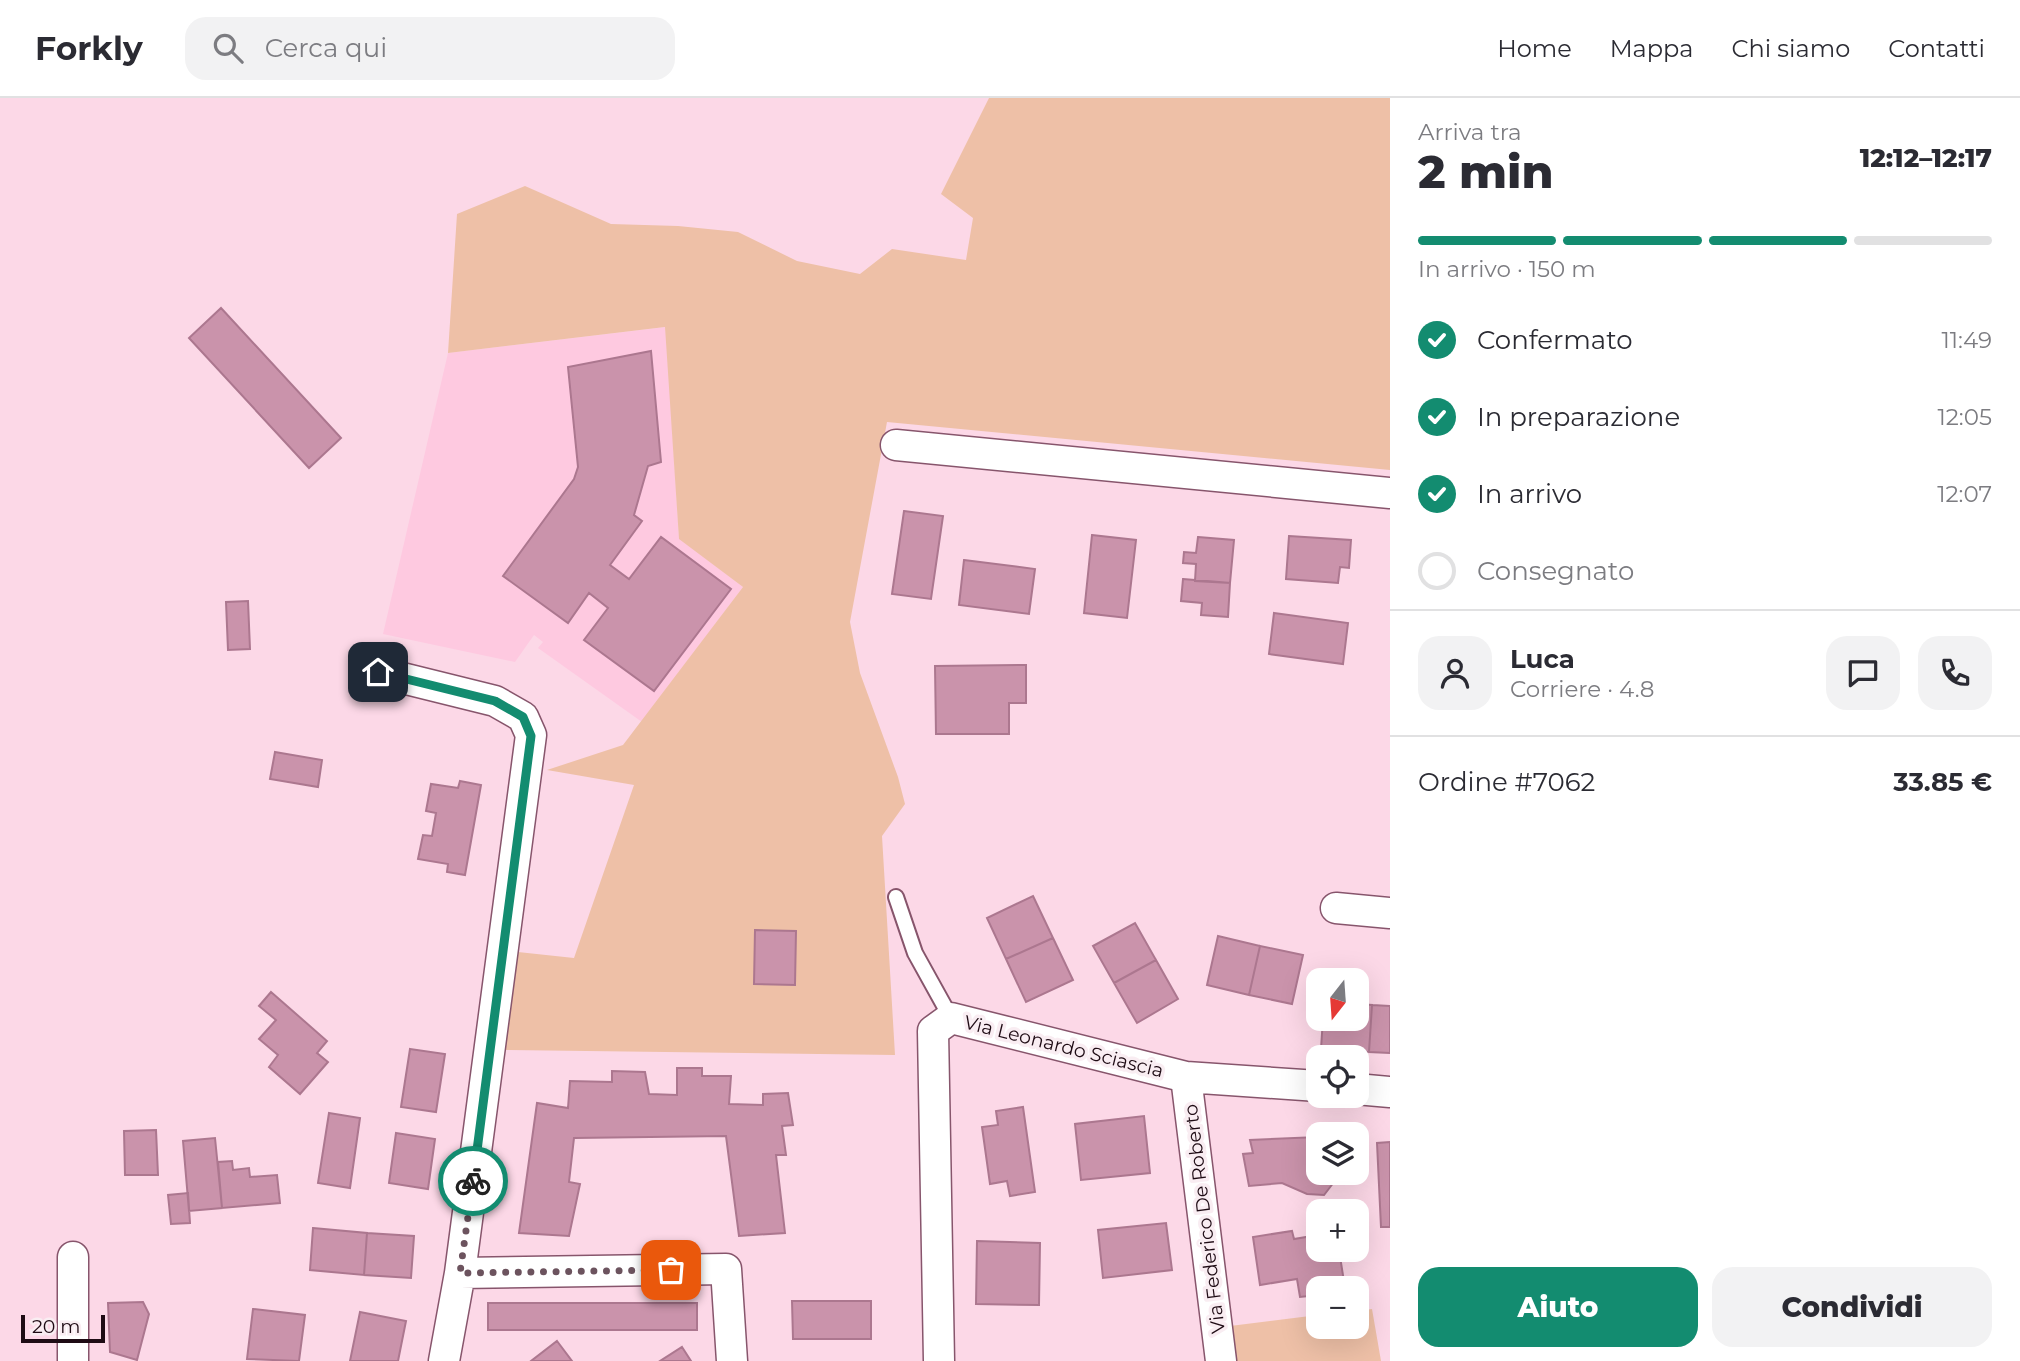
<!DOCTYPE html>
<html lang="it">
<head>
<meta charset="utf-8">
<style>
  body { margin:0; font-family:Montserrat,sans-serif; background:#f2f2f3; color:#2b2b33; height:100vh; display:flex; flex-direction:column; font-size:26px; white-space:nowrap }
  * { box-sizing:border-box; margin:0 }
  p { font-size:23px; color:#7c7c81 }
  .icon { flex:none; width:38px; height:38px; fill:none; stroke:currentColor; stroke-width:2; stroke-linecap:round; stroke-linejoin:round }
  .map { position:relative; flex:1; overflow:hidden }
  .side { display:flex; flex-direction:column; background:#fff; width:630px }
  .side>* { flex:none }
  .needle { width:46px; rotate:197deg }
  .buttons { position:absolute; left:1306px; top:870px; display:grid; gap:14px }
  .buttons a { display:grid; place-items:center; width:63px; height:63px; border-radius:14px; background:#fff; box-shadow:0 7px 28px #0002; font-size:35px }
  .scale { position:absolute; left:21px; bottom:18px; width:84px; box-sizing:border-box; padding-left:7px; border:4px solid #1e0b14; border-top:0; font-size:19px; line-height:24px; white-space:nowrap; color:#1e0b14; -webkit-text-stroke:5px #f9edf2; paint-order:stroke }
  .pin { position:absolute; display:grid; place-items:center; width:60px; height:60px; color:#fff; margin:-30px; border-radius:14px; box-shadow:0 4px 10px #0006 }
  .courier { position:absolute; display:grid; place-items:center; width:70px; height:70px; margin:-35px; border:5px solid #138c70; border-radius:50%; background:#fff; color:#222; box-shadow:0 2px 9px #0007 }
  .head em { font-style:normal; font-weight:800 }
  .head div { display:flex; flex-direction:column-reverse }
  .head { display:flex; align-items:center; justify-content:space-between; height:119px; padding:0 28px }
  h1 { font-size:46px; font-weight:800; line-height:52px }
  .bar { display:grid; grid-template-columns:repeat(4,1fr); gap:10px 7px; align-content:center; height:84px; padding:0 28px }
  .bar i { height:9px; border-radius:5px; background:#e1e1e2 }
  .bar .on { background:#138c70 }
  .bar p { grid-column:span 4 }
  .line { display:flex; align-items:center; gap:18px; padding:0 28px; border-top:2px solid #e1e1e2 }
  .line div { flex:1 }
  .round { display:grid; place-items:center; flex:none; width:74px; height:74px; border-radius:21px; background:#f2f2f3 }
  ol { padding:0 28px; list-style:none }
  li { display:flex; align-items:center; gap:21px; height:77px }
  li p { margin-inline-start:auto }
  li .icon { padding:7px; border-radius:50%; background:#138c70; color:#fff; stroke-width:4 }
  li:last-child { color:#7c7c81 }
  li i { width:38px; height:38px; border:4px solid #e1e1e2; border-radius:50% }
  .cta { display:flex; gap:14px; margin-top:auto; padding:14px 28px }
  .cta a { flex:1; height:80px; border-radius:21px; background:#138c70; color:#fff; font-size:28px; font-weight:800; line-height:80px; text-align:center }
  .cta a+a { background:#f2f2f3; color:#2b2b33 }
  header { display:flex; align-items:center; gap:42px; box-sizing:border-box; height:98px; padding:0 35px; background:#fff; border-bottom:2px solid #e1e1e2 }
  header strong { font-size:33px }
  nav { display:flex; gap:38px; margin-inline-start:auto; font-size:24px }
  .search { width:490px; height:63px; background:#f2f2f3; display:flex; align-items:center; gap:18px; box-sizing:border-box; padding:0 24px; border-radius:21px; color:#7c7c81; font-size:26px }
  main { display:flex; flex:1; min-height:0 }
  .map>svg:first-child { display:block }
  .built { fill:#fec9e0 }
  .green { fill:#eec0a7 }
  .building { fill:#ca93ab; stroke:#ac778f; stroke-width:2 }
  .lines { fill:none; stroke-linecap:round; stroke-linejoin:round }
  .service-casing { stroke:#87556c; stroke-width:18 }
  .minor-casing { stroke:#87556c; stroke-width:33 }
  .service { stroke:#fff; stroke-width:14 }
  .minor { stroke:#fff; stroke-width:30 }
  .done { stroke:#6c535e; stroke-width:7; stroke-dasharray:0 12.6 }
  .route { stroke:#138c70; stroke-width:9 }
  .labels { text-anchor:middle; stroke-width:7; stroke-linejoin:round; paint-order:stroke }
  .street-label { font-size:19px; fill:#1e0b14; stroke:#f9edf2 }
</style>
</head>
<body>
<header>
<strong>Forkly</strong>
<div class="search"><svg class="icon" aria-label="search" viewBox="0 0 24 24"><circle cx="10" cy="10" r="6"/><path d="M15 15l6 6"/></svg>Cerca qui</div>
<nav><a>Home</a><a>Mappa</a><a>Chi siamo</a><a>Contatti</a></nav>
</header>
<main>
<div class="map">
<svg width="1390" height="1263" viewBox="0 0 1390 1263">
  <rect width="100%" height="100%" fill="#fcd8e7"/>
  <path class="built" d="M 666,229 L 679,440 L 743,489 L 642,624 L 538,550 L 543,544 L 534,537 L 515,564 L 383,536 L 448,255 Z"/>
  <path class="green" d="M 989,0 L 1390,0 L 1390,372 L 887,324 L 850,524 L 860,575 L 898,679 L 905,706 L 882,738 L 895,957 L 505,952 L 518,854 L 574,860 L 634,687 L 547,672 L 623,647 L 743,489 L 679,441 L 665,229 L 448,255 L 457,116 L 525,88 L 611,126 L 678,128 L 738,134 L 797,163 L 860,176 L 892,151 L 966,162 L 973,120 L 941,96 Z
    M 1372,1211 L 1381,1263 L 1234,1263 L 1230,1228 L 1318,1217 L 1318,1228 L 1356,1228 L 1356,1213 Z"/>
  <path class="building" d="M 221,210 L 341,340 L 309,370 L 189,240 Z
    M 651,253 L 661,364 L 648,368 L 634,417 L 642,423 L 610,467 L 629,481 L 661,439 L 731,491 L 654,593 L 584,542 L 608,510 L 589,495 L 568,525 L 503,478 L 574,381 L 578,369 L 568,269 Z
    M 904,413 L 943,418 L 931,501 L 892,496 Z
    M 1092,437 L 1136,442 L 1127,520 L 1084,515 Z
    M 1289,438 L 1351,442 L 1349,470 L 1340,469 L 1338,485 L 1286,481 Z
    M 1198,439 L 1234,442 L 1230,485 L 1195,483 L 1196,466 L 1183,465 L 1184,454 L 1196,455 Z
    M 964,462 L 1035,471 L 1029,516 L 959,507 Z
    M 1183,481 L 1230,485 L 1228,519 L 1201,517 L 1202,505 L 1181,503 Z
    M 248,503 L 250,551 L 228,552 L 226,504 Z
    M 1274,515 L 1348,525 L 1343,566 L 1269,556 Z
    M 1026,567 L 1026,605 L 1009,605 L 1009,636 L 936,636 L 935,568 Z
    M 275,654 L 322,662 L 318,689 L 270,681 Z
    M 460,683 L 481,687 L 465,777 L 447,774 L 448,766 L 418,761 L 423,737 L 432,738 L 436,715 L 426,713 L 431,686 L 458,690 Z
    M 1033,798 L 1053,840 L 1006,861 L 987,820 Z
    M 1135,825 L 1156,862 L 1114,885 L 1093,848 Z
    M 755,832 L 796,833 L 795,887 L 754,886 Z
    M 1218,838 L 1260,848 L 1249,897 L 1207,887 Z
    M 1053,840 L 1073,882 L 1026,904 L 1006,861 Z
    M 1260,848 L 1303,857 L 1292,906 L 1249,897 Z
    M 1156,862 L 1178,901 L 1137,925 L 1114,885 Z
    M 271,894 L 327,943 L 317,955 L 328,964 L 300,996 L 269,969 L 278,957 L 259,941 L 276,922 L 259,908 Z
    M 1356,906 L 1372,907 L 1369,954 L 1321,951 L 1323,920 L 1356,920 Z
    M 1372,907 L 1390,908 L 1390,955 L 1369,954 Z
    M 410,951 L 445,956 L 436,1014 L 401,1009 Z
    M 677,970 L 702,970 L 702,978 L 731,978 L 729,1006 L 763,1007 L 763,996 L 788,995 L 793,1027 L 782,1028 L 786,1057 L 776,1057 L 785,1135 L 739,1138 L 726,1038 L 574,1040 L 569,1084 L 580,1086 L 569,1138 L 519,1135 L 537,1005 L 568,1010 L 570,983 L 612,984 L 612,973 L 645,974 L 649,996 L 677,997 Z
    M 1023,1009 L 1035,1094 L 1010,1098 L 1007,1083 L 990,1086 L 982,1029 L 998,1027 L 996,1013 Z
    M 329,1015 L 360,1020 L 350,1090 L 318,1085 Z
    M 1144,1018 L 1150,1075 L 1081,1082 L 1075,1026 Z
    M 156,1032 L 158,1077 L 125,1077 L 124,1033 Z
    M 396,1035 L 435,1041 L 428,1091 L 389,1085 Z
    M 1318,1039 L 1318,1074 L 1334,1074 L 1334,1084 L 1324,1097 L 1307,1096 L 1282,1085 L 1249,1088 L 1243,1056 L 1253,1055 L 1250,1042 Z
    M 215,1040 L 222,1110 L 189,1113 L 183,1043 Z
    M 1390,1044 L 1390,1129 L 1381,1129 L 1377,1045 Z
    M 232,1063 L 233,1072 L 249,1070 L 250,1079 L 277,1077 L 280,1105 L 222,1110 L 218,1064 Z
    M 188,1095 L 190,1125 L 171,1126 L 168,1097 Z
    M 1166,1125 L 1172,1172 L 1103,1180 L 1098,1132 Z
    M 313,1130 L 367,1135 L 364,1177 L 310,1172 Z
    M 1292,1133 L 1294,1141 L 1318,1137 L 1318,1152 L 1339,1152 L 1345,1190 L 1318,1190 L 1318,1197 L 1300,1199 L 1297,1181 L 1260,1187 L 1253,1139 Z
    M 367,1135 L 414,1138 L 411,1180 L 364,1177 Z
    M 977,1143 L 1040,1145 L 1039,1207 L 976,1206 Z
    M 792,1203 L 871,1203 L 871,1241 L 793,1241 Z
    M 143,1204 L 149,1216 L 137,1262 L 110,1254 L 108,1205 Z
    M 488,1205 L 697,1205 L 697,1232 L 488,1232 Z
    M 253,1211 L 305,1217 L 299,1263 L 247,1261 Z
    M 360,1214 L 406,1223 L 398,1263 L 350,1263 Z
    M 557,1243 L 572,1263 L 531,1263 Z
    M 682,1249 L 691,1263 L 660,1263 Z"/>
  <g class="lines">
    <defs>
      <path id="service" d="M 896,799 L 915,855 L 951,920"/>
      <path id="minor" d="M 896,347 L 1390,395
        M 378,574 L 495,603 L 523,619 L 531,637 L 460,1175 L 444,1263
        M 1336,810 L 1390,815
        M 1186,979 L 1221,1263
        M 1356,991 L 1390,994
        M 73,1159 L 73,1263
        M 460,1175 L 726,1171 L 732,1263
        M 939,1263 L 933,933 L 951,920 L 1186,979 L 1318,988"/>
    </defs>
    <use href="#service" class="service-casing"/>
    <use href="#minor" class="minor-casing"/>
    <use href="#service" class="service"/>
    <use href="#minor" class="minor"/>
  </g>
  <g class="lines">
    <path class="done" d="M 473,1083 L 460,1175 L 671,1172"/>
    <path class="route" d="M 378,574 L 495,603 L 523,619 L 531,638 L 473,1083"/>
  </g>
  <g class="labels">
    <g class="street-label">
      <text transform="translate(1064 948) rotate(14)" y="7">Via Leonardo Sciascia</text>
      <text transform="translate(1204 1121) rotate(-97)" y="7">Via Federico De Roberto</text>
    </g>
  </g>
</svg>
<div class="buttons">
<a><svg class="needle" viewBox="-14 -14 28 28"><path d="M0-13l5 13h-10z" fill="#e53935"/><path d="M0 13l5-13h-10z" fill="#7c7c81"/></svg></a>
<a><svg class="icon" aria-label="locate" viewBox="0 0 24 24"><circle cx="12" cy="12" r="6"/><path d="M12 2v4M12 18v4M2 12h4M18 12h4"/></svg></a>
<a><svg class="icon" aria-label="layers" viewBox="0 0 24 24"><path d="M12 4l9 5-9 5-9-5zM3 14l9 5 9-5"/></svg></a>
<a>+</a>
<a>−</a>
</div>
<div class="scale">20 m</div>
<div class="pin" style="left:671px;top:1172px;background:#ea580c"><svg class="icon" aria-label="bag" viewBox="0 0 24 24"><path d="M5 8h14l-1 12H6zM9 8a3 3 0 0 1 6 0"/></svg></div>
<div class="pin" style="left:378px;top:574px;background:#1f2937"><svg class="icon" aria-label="home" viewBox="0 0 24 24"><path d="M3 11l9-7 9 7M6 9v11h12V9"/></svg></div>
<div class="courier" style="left:473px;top:1083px"><svg class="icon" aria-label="bike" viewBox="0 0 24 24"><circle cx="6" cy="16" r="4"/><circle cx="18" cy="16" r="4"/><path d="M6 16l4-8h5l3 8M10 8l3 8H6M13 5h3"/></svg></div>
</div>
<section class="side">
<div class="head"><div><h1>2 min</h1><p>Arriva tra</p></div><em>12:12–12:17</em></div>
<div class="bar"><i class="on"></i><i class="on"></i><i class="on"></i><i></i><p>In arrivo · 150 m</p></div>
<ol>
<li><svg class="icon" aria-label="check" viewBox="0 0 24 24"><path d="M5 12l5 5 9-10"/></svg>Confermato<p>11:49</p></li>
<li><svg class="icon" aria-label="check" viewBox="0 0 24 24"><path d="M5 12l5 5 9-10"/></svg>In preparazione<p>12:05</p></li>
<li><svg class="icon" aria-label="check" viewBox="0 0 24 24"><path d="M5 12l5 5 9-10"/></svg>In arrivo<p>12:07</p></li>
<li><i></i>Consegnato</li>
</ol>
<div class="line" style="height:126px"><a class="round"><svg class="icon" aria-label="person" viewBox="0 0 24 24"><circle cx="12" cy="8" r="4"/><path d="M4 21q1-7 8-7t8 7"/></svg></a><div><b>Luca</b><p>Corriere · 4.8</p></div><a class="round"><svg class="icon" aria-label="chat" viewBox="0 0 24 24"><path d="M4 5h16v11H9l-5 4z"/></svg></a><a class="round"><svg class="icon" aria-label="phone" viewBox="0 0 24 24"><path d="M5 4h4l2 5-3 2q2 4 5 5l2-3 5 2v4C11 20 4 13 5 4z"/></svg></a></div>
<div class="line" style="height:91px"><div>Ordine #7062</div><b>33.85 €</b></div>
<div class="cta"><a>Aiuto</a><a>Condividi</a></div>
</section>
</main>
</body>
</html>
